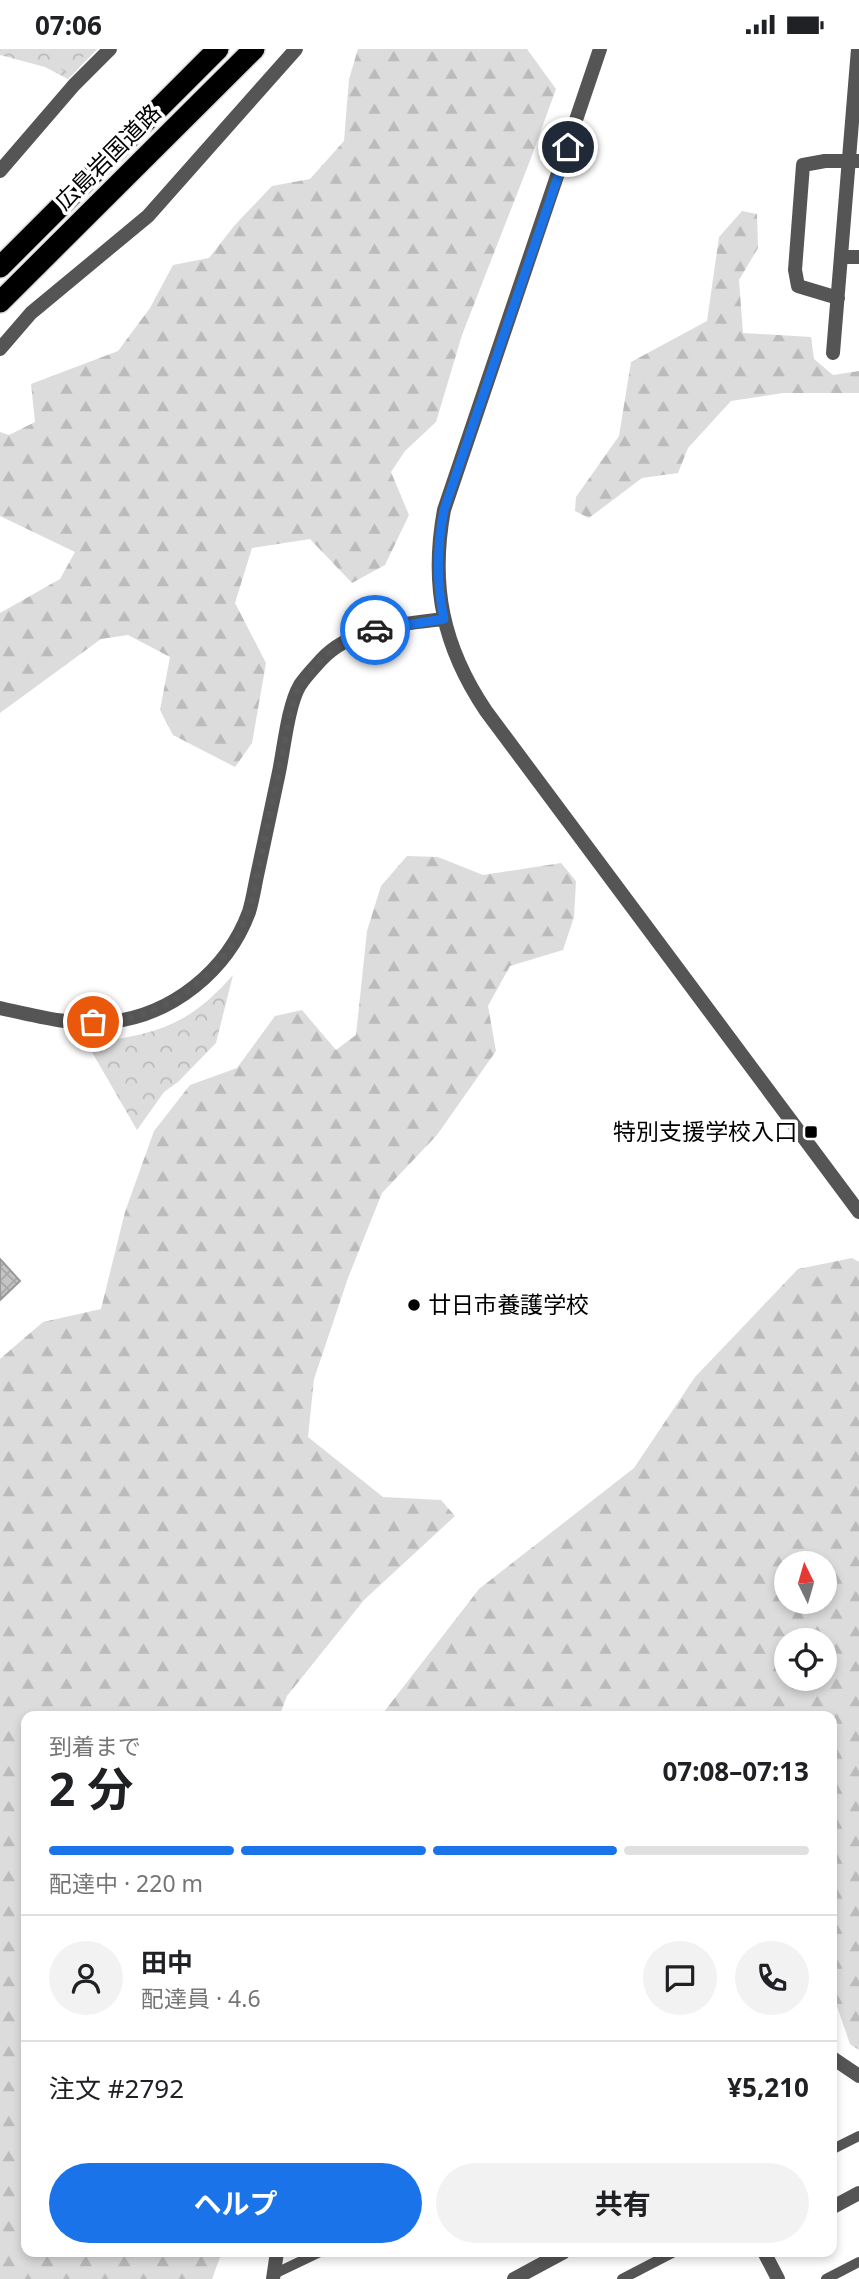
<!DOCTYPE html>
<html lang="ja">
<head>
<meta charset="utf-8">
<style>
  body { margin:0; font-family:"Noto Sans","Noto Sans JP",sans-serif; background:#f2f2f2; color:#202124; height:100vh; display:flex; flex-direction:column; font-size:26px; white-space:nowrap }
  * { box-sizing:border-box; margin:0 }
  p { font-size:23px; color:#757577 }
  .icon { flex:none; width:38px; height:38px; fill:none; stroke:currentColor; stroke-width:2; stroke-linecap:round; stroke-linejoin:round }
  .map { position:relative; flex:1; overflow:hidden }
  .side { position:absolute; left:21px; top:1662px; width:816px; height:546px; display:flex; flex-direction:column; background:#fff; border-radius:14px; box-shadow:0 4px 10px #0003 }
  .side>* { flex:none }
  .needle { width:46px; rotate:355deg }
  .tools { position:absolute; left:774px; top:1502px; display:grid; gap:14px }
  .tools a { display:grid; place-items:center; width:63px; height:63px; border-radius:50%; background:#fff; box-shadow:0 4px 10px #0003; font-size:35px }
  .pin { position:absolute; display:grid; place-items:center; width:60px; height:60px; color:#fff; margin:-30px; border:4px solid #fff; border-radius:50%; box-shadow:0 2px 7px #0007 }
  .courier { position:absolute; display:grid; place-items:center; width:70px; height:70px; margin:-35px; border:5px solid #1a73e8; border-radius:50%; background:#fff; color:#222; box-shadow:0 2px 9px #0007 }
  .headline em { font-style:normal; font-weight:700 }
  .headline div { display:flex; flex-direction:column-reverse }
  .headline { display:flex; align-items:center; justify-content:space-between; height:119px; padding:0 28px }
  h1 { font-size:46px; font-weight:700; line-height:52px }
  .bar { display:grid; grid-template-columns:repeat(4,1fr); gap:10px 7px; align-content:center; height:84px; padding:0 28px }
  .bar i { height:9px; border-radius:5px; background:#e0e0e0 }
  .bar .selected { background:#1a73e8 }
  .bar p { grid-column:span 4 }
  .line { display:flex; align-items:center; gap:18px; padding:0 28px; border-top:2px solid #e0e0e0 }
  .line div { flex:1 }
  .round { display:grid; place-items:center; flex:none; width:74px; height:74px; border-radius:37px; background:#f2f2f2 }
  .button { display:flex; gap:14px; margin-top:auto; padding:14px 28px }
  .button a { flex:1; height:80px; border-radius:42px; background:#1a73e8; color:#fff; font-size:28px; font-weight:700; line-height:80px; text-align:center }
  .button a+a { background:#f2f2f2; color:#202124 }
  .status { display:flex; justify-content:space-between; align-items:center; height:49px; padding:0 35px; background:#fff; direction:ltr }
  .status svg { height:19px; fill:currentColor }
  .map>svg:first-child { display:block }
  .forest { fill:url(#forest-firs); fill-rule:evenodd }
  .park { fill:url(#park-crowns) }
  .garden { fill:url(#garden-furrows) }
  .building { fill:url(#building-cross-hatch); stroke:#999; stroke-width:2 }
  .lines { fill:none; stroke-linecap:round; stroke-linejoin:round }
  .motorway-casing { stroke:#dbdbdb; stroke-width:24 }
  .pedestrian { stroke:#555; stroke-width:10 }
  .minor { stroke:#555; stroke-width:14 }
  .tertiary { stroke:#555; stroke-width:14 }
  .motorway { stroke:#000; stroke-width:21 }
  .done { stroke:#595959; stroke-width:7; stroke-dasharray:0 12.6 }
  .route { stroke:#1a73e8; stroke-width:9 }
  .poi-dot { fill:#000; stroke:#fff; stroke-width:2.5 }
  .labels { text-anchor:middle; stroke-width:7; stroke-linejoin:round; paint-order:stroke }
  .street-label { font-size:23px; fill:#000; stroke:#fff }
  .poi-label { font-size:23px; fill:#000; stroke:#fff; text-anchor:end }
</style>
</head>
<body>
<div class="status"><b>07:06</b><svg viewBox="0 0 49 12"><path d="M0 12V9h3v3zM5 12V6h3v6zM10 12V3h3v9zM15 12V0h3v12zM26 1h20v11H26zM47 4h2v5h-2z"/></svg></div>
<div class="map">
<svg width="859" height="2230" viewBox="0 0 859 2230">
  <defs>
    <pattern id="forest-firs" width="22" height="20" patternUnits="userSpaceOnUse" patternTransform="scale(1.75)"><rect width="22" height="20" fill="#dcdcdc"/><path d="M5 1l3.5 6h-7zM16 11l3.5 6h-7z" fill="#bbb"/></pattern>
    <pattern id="park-crowns" width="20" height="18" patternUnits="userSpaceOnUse" patternTransform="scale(1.75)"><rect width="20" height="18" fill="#dcdcdc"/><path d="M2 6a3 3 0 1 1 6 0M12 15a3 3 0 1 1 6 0" fill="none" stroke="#bbb"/></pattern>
    <pattern id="garden-furrows" width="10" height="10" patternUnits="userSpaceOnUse" patternTransform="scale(1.75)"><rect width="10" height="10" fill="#dcdcdc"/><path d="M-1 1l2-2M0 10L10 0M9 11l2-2" fill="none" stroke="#bbb"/></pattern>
    <pattern id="building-cross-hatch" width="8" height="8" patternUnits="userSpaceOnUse" patternTransform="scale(1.75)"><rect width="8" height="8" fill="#c4c4c4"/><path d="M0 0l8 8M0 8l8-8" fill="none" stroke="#a7a7a7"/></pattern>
  </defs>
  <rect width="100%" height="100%" fill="#fff"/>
  <path class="forest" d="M 358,0 L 527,0 L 556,40 L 531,109 L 462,286 L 436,373 L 405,402 L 391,423 L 409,466 L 385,516 L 352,534 L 310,490 L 252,499 L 235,554 L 266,614 L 252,694 L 235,718 L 173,686 L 160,661 L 170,608 L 128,586 L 101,590 L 0,664 L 0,564 L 60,530 L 75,503 L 0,467 L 0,383 L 9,386 L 35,373 L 31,335 L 118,302 L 150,259 L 173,216 L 209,209 L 234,177 L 272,137 L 310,130 L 344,92 L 349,30 Z
    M 742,162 L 757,165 L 758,199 L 739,231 L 743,284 L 811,288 L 814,310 L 833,326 L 859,322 L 859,344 L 783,344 L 731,352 L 688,399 L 678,424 L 642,429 L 589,469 L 575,462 L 576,448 L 619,387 L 631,313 L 707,272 L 719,188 Z
    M 407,807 L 438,808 L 483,826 L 561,814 L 576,832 L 574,868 L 563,901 L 510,917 L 488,957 L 496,1002 L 437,1086 L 382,1144 L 348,1229 L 314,1330 L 308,1388 L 383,1448 L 441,1451 L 455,1467 L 364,1551 L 287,1647 L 279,1668 L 26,1668 L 26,2203 L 222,2203 L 212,2230 L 0,2230 L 0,1310 L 43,1273 L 101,1260 L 125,1163 L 154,1082 L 190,1036 L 237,1019 L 275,967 L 302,961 L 336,1001 L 356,986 L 367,882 L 381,837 Z
    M 852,1209 L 859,1213 L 859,2001 L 850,1995 L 833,1946 L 831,1946 L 831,1668 L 380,1668 L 479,1540 L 634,1419 L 695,1328 L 798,1220 ZM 786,1514 L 824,1514 L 824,1552 L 786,1552 ZM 786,1591 L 824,1591 L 824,1629 L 786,1629 Z"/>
  <path class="park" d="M 0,0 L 97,0 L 68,30 L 45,18 L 0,6 Z
    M 233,926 L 216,994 L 178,1033 L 164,1043 L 137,1081 L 85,991 C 100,993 113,991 128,988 C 176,979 201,962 233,926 Z"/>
  <path class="garden" d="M 91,0 L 97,0 L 68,30 L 54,22 L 57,18 L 67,24 Z"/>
  <path class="building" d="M 0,1210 L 20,1232 L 0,1251 Z"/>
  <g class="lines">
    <defs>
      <path id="motorway" d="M 0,218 L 218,0
        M 0,253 L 254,0"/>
    </defs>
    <use href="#motorway" class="motorway-casing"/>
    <path class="pedestrian" d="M 831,2101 L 859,2087
      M 274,2225 L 320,2203
      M 622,2230 L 674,2203
      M 826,2230 L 859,2213"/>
    <path class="minor" d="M 0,122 L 74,36 L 110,0
      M 841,208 L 859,208
      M 838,249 L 798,237 L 795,221 L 803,116 L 825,112 L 859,112
      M 0,300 L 31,264 L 148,167 L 296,0
      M 833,304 L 858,0
      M 831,2008 L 859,2027
      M 831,2159 L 859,2144
      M 764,2203 L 778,2230
      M 273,2230 L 277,2203
      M 514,2230 L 564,2203"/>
    <path class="tertiary" d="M 600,0 L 444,461 C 430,537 443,598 486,662 L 859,1163
      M 0,959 C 36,967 73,977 110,973 C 172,966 227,922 249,863 C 253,850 255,835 258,822 C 265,789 272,756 279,723 C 284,699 288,656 300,636 C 306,627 314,619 321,611 C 352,578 401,575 444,570"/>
    <use href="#motorway" class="motorway"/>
  </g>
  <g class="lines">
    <path class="done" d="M 93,973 C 162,973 223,928 248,864 C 254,850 255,833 259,817 C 267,781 274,745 282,709 C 287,686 289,657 300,637 C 315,610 346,588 375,581"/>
    <path class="route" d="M 375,581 L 444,570 C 436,533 437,497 444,461 L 568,98"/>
  </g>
  <g class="poi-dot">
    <rect x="804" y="1076" width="14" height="14" rx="3.5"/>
    <circle cx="414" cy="1256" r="7"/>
  </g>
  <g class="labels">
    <g class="street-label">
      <text transform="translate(108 108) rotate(-45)" y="8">広島岩国道路</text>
    </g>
    <g class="poi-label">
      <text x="797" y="1091">特別支援学校入口</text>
      <text x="428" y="1264" text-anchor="start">廿日市養護学校</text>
    </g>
  </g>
</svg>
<div class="tools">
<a><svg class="needle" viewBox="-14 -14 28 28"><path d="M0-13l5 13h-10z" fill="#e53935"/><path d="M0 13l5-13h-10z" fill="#757577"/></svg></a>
<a><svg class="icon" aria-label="locate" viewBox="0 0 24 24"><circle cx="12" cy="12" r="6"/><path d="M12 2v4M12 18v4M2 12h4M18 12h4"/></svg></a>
</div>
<div class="pin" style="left:93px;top:973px;background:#ea580c"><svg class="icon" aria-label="bag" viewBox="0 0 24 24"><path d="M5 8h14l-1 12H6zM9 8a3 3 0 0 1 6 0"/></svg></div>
<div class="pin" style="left:568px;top:98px;background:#1f2937"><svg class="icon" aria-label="home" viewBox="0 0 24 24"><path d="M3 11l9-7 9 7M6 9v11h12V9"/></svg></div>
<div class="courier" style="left:375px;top:581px"><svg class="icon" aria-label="car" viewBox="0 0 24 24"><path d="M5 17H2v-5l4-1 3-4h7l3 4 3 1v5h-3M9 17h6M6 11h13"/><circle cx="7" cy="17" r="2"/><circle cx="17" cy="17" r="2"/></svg></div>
<section class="side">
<div class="headline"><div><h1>2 分</h1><p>到着まで</p></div><em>07:08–07:13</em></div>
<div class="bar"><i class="selected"></i><i class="selected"></i><i class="selected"></i><i></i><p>配達中 · 220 m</p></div>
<div class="line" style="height:126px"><a class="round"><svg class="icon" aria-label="person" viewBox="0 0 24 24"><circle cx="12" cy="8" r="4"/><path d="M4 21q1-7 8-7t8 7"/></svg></a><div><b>田中</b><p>配達員 · 4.6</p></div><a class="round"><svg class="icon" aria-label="chat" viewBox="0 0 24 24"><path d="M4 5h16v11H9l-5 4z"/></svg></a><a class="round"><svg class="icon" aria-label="phone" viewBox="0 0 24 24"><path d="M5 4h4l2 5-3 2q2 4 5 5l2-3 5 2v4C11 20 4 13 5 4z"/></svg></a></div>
<div class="line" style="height:91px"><div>注文 #2792</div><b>¥5,210</b></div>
<div class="button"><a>ヘルプ</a><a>共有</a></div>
</section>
</div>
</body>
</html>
